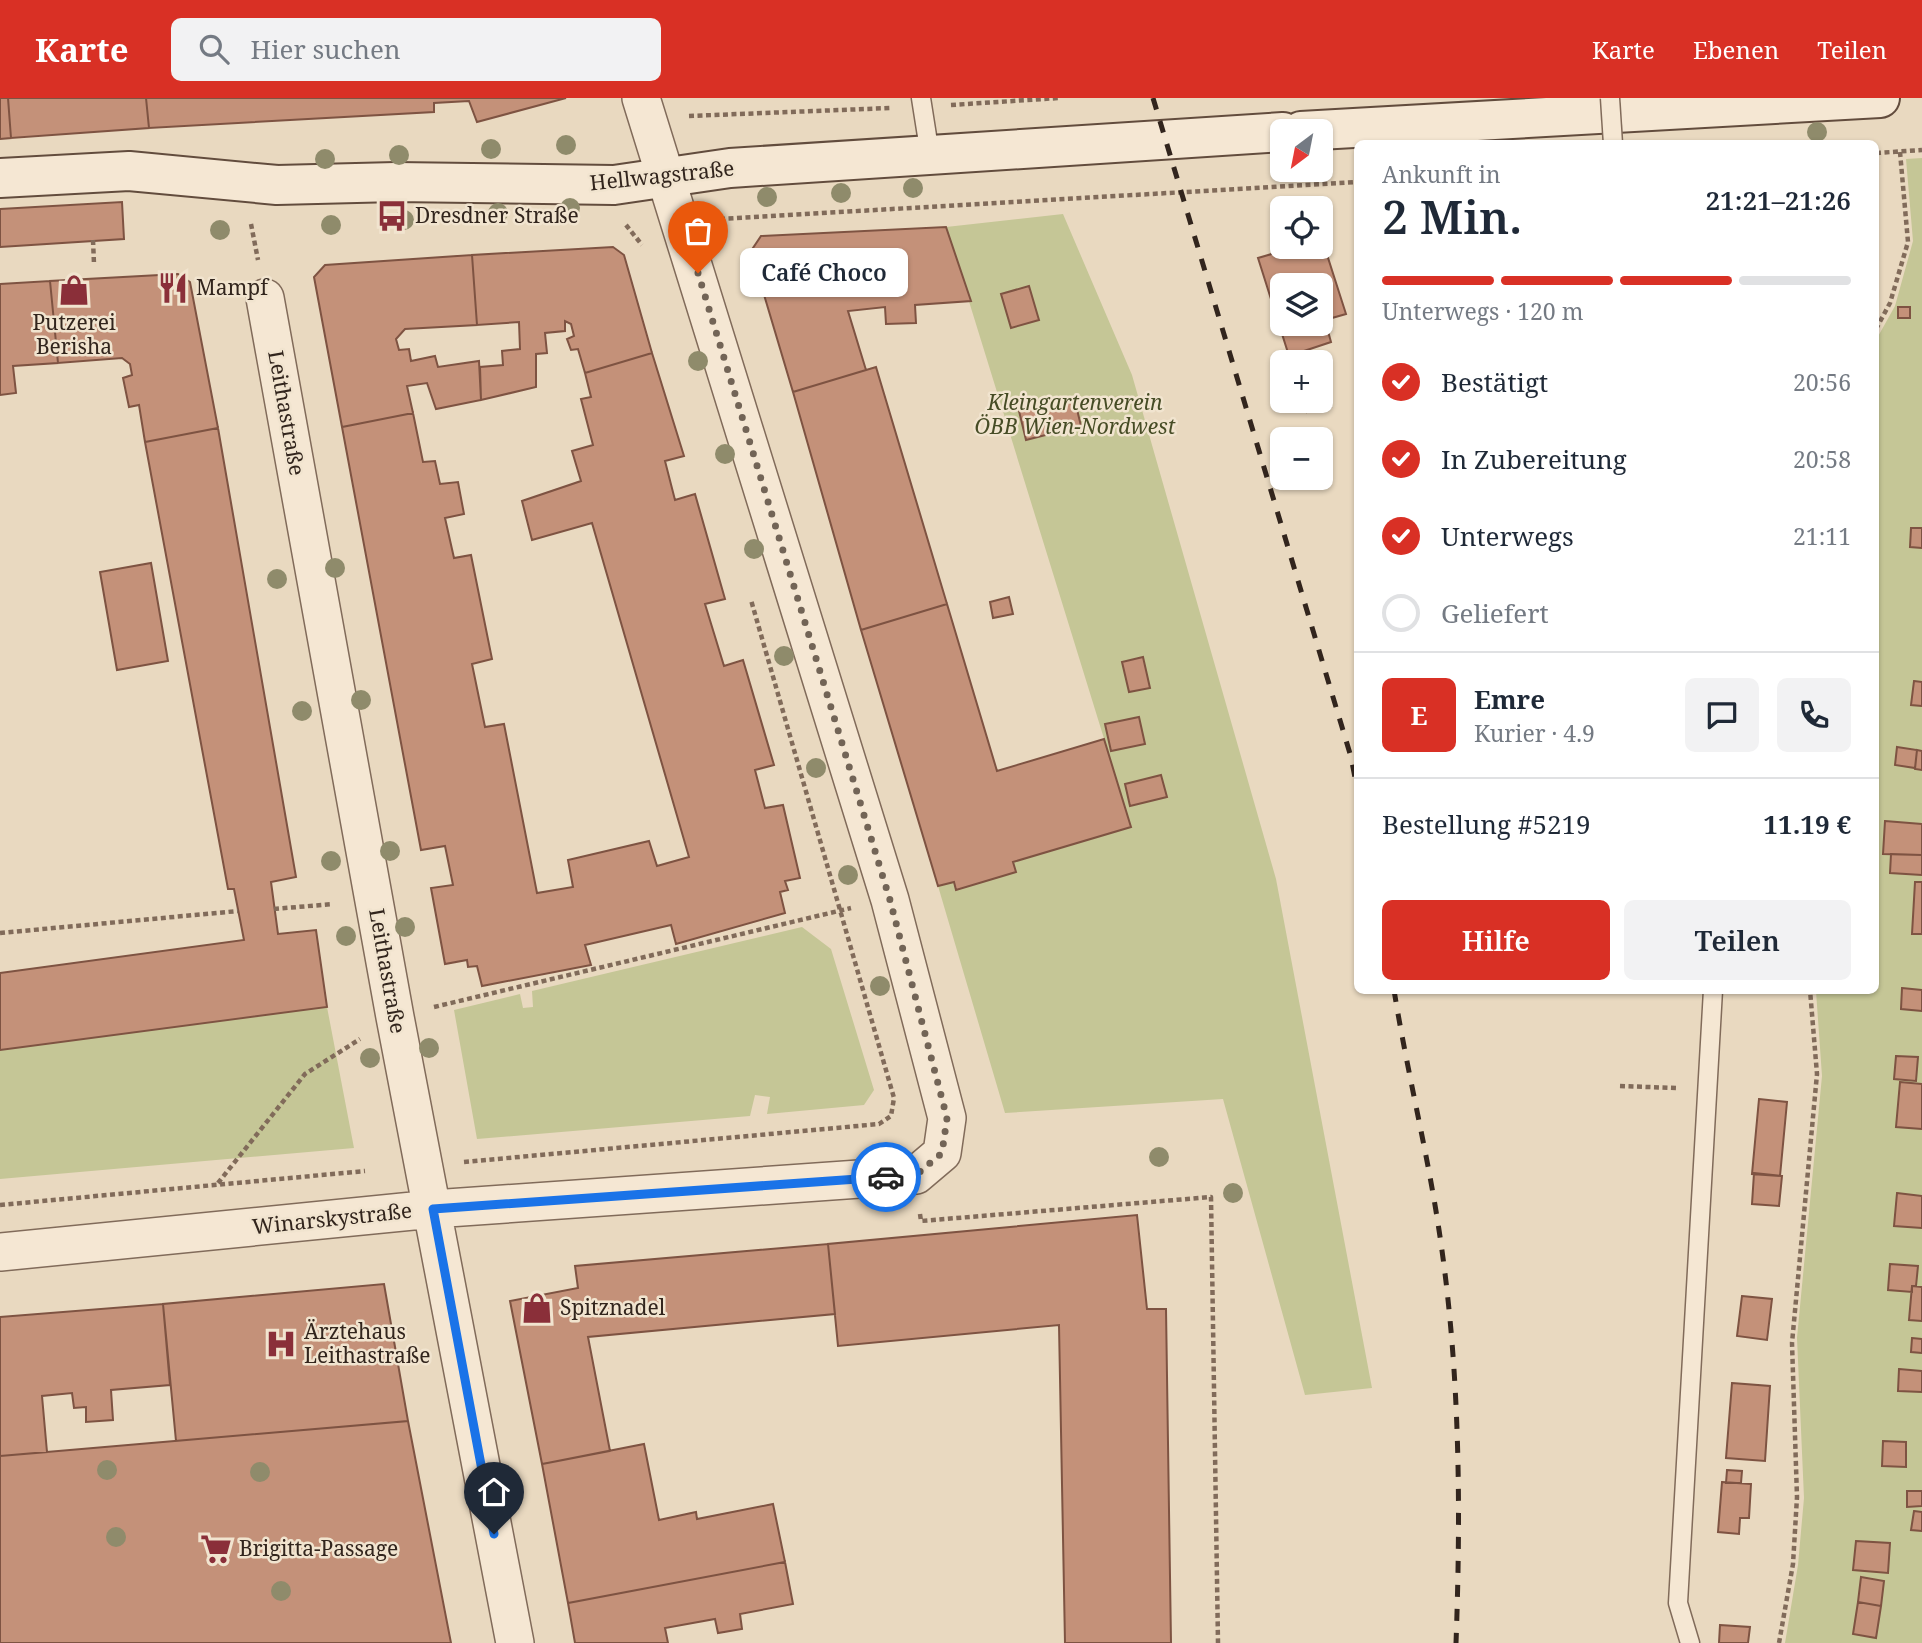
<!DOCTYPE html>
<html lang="de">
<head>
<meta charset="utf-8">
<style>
  body { margin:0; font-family:"Noto Serif",serif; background:#f2f2f3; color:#1f2937; height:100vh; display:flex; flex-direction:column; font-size:26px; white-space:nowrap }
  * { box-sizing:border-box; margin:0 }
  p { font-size:23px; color:#747a83 }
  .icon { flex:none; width:38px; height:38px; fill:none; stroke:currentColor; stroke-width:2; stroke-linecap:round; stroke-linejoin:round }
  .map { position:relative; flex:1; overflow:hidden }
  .drawer { position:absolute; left:1354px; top:42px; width:525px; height:854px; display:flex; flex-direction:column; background:#fff; border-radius:10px; box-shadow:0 2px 5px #0004 }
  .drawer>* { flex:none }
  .needle { width:46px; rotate:212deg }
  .fabs { position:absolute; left:1270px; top:21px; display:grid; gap:14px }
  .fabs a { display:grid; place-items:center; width:63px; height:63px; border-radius:10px; background:#fff; box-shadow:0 2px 5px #0004; font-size:35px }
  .pin { position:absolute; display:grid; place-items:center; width:60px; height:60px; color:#fff; margin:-72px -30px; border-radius:50% 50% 50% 0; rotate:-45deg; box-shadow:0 0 7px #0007 }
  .pin .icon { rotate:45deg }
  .courier { position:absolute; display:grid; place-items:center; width:70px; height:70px; margin:-35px; border:5px solid #1a73e8; border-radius:50%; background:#fff; color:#222; box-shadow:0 2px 9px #0007 }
  .bubble { position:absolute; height:49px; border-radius:10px; background:#fff; box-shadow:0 2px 5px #0004; font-size:23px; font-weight:600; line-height:49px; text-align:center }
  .overview em { font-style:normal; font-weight:600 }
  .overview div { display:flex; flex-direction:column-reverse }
  .overview { display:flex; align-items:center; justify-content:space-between; height:119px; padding:0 28px }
  h1 { font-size:46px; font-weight:600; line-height:52px }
  .bar { display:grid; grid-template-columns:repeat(4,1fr); gap:10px 7px; align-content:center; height:84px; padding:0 28px }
  .bar i { height:9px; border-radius:5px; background:#e0e1e3 }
  .bar .selected { background:#d93025 }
  .bar p { grid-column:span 4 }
  .line { display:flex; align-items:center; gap:18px; padding:0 28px; border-top:2px solid #e0e1e3 }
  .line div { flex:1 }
  .round { display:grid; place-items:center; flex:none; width:74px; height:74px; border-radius:10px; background:#f2f2f3 }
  ol { padding:0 28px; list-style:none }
  li { display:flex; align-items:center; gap:21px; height:77px }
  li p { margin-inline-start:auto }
  li .icon { padding:7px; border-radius:50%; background:#d93025; color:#fff; stroke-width:4 }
  li:last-child { color:#747a83 }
  li i { width:38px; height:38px; border:4px solid #e0e1e3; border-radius:50% }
  .cta { display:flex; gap:14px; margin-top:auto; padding:14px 28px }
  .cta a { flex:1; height:80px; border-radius:10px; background:#d93025; color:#fff; font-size:28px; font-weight:600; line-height:80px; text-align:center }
  .cta a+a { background:#f2f2f3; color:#1f2937 }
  header { display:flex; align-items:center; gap:42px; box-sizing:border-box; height:98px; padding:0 35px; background:#d93025; color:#fff }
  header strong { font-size:33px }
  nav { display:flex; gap:38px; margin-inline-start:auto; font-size:24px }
  .search { width:490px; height:63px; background:#f2f2f3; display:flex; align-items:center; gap:18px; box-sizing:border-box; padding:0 24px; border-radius:10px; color:#747a83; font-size:26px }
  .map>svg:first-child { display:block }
  .green { fill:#c5c696 }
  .building { fill:#c49179; stroke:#7e5342; stroke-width:2; fill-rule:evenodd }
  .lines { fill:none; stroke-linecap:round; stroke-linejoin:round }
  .lane-casing { stroke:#816b5a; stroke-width:21 }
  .street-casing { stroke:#816b5a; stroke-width:40 }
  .secondary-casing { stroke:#624c3d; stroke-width:42 }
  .path { stroke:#816b5a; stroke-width:4.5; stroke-dasharray:5 3.5; stroke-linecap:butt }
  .lane { stroke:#f5e7d3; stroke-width:18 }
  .street { stroke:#f5e7d3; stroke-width:37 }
  .secondary { stroke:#f5e7d3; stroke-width:38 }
  .rail { stroke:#32251d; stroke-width:5; stroke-dasharray:12 12; stroke-linecap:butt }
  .lane-bridge-casing { stroke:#816b5a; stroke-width:21; stroke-linecap:butt }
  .lane-bridge { stroke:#f5e7d3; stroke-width:18 }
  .tree { fill:#8f8b6b }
  .done { stroke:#726456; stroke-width:7; stroke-dasharray:0 12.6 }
  .route { stroke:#1a73e8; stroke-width:9 }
  .labels { text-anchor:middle; stroke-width:5; stroke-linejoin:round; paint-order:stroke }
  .street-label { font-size:21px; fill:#32251d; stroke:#f1e4cf }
  .poi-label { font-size:21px; fill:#32251d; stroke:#f1e4cf; text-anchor:start }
  .park-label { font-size:21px; font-style:italic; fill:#464c25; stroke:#f1e4cf }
</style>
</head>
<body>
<header>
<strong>Karte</strong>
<div class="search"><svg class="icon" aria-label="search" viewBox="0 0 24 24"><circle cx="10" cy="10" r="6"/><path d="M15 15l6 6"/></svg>Hier suchen</div>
<nav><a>Karte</a><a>Ebenen</a><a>Teilen</a></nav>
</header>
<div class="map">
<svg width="1922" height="1545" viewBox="0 0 1922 1545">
  <rect width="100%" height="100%" fill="#e9d9c0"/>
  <path class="green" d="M 1922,60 L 1922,1545 L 1785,1545 L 1798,1467 L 1804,1400 L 1797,1240 L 1822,978 L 1816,893 L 1876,892 L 1876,242 L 1895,208 L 1913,143 L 1906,61 Z
    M 1063,116 L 1132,277 L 1276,781 L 1372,1290 L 1305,1297 L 1223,1001 L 1005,1015 L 938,788 L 954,784 L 956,792 L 1016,773 L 1013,764 L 1131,728 L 946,129 Z
    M 802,829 L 831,851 L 874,992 L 864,1007 L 767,1016 L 770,999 L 755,997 L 750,1018 L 477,1041 L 454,912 L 520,896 L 523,910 L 533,909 L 532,893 Z
    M 327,909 L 354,1050 L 0,1081 L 0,952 Z"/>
  <path class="building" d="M 0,0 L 8,0 L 11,40 L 0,41 Z
    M 8,0 L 146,0 L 149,30 L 11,40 Z
    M 146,0 L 566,0 L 477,24 L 469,3 L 434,5 L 434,14 L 149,30 Z
    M 122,104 L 124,141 L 0,149 L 0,111 Z
    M 946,129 L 971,203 L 915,207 L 916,225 L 886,226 L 885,209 L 848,213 L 866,272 L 793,294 L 751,153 L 761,138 Z
    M 1322,141 L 1346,216 L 1325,222 L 1331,244 L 1289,258 L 1258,160 L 1295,149 L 1321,149 ZM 1283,187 L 1321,187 L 1321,226 L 1283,226 Z
    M 613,149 L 624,157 L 652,255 L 585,275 L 578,251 L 571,252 L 567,241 L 574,238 L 571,226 L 565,223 L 565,233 L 545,235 L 547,255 L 536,256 L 536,289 L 481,302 L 480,269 L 503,267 L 502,253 L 520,251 L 519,224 L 477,227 L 472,157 Z
    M 472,157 L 477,227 L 405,231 L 396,241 L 399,252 L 409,251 L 411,263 L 435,258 L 438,269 L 479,263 L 481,302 L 436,311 L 427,285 L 407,288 L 413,315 L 342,329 L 314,179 L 325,167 Z
    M 178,176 L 190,184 L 218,330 L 145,344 L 139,307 L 129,309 L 123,280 L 132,277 L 130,266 L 122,260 L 58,265 L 50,183 Z
    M 50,183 L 58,265 L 13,268 L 16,295 L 0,297 L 0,186 Z
    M 1029,188 L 1039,222 L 1011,230 L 1001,196 Z
    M 1898,209 L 1910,209 L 1910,220 L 1898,220 Z
    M 652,255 L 684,358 L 665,363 L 675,402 L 695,396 L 725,501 L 705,506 L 724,568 L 743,562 L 774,667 L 755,672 L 765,710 L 783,707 L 800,780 L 785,783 L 788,792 L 780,794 L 785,815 L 676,846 L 671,827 L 585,847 L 591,867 L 482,888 L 477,868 L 468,869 L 467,862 L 445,866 L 431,790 L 453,787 L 445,748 L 421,752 L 342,329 L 413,315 L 423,364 L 435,363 L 440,386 L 458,384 L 464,416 L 445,420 L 454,460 L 471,457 L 492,561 L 472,566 L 485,629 L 504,626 L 537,795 L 573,789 L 568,762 L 649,743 L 657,768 L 689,759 L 592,425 L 532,442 L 522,403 L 581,383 L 572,353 L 593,347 L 581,301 L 591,299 L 585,275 Z
    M 876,269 L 947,506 L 861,532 L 793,294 Z
    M 1327,291 L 1331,309 L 1307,314 L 1305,303 L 1321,303 L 1321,292 Z
    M 1074,299 L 1081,328 L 1026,342 L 1019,313 Z
    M 218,330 L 296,779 L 271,784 L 278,836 L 316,832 L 327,909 L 0,952 L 0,875 L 244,842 L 234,791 L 228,791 L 145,344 Z
    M 1911,430 L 1922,430 L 1922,450 L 1910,449 Z
    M 151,465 L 168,563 L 117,572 L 100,474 Z
    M 1009,499 L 1013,516 L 993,520 L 990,504 Z
    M 947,506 L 997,673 L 1104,641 L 1131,729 L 1013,764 L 1016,774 L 956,792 L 954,784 L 938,788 L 861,532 Z
    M 1143,559 L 1150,590 L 1129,594 L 1122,564 Z
    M 1914,583 L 1922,584 L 1922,608 L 1911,607 Z
    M 1139,619 L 1145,646 L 1111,653 L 1105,626 Z
    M 1897,649 L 1917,652 L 1915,670 L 1895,667 Z
    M 1917,652 L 1922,653 L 1922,672 L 1915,671 Z
    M 1161,677 L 1167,699 L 1130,708 L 1125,686 Z
    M 1885,723 L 1922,726 L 1922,757 L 1883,756 Z
    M 1891,756 L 1922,757 L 1922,777 L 1890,775 Z
    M 1915,784 L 1922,784 L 1922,836 L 1912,836 Z
    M 1902,890 L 1922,892 L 1922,913 L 1901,911 Z
    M 1896,958 L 1918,959 L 1916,983 L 1894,981 Z
    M 1900,984 L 1922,986 L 1922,1031 L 1896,1029 Z
    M 1759,1001 L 1787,1004 L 1780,1078 L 1752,1076 Z
    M 1754,1075 L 1782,1078 L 1779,1108 L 1752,1106 Z
    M 1897,1095 L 1922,1098 L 1922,1130 L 1894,1128 Z
    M 1137,1117 L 1147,1211 L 1166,1211 L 1171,1545 L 1065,1545 L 1059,1227 L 838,1248 L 828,1146 Z
    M 828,1146 L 835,1216 L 588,1239 L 610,1353 L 542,1366 L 510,1203 L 578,1190 L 575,1168 Z
    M 1890,1166 L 1918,1168 L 1916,1188 L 1912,1188 L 1912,1194 L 1888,1192 Z
    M 384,1186 L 408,1323 L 176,1343 L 163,1206 Z
    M 1912,1188 L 1922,1189 L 1922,1223 L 1909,1222 Z
    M 1742,1198 L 1772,1201 L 1767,1242 L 1737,1238 Z
    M 163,1206 L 170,1287 L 111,1292 L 113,1322 L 86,1324 L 86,1309 L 74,1310 L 72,1295 L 42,1298 L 47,1354 L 0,1358 L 0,1219 Z
    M 1912,1240 L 1922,1241 L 1922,1255 L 1911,1254 Z
    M 1899,1271 L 1922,1273 L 1922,1294 L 1898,1293 Z
    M 1732,1285 L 1770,1288 L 1765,1363 L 1726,1360 Z
    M 408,1323 L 451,1545 L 0,1545 L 0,1358 Z
    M 1883,1343 L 1906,1344 L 1906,1369 L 1882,1368 Z
    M 644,1346 L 659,1422 L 696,1414 L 697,1421 L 773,1406 L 785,1464 L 568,1505 L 542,1366 Z
    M 1727,1372 L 1742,1373 L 1741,1385 L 1726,1385 Z
    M 1722,1384 L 1751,1386 L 1749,1420 L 1740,1420 L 1739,1436 L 1718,1434 Z
    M 1907,1393 L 1922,1393 L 1922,1408 L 1907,1409 Z
    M 1914,1413 L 1922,1414 L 1922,1433 L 1911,1432 Z
    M 1856,1443 L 1890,1445 L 1888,1475 L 1853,1472 Z
    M 785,1464 L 793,1506 L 740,1516 L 742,1531 L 718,1535 L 715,1521 L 665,1530 L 668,1545 L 575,1545 L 568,1505 Z
    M 1861,1479 L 1884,1483 L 1881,1508 L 1858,1504 Z
    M 1858,1504 L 1881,1508 L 1876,1540 L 1853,1536 Z
    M 1720,1527 L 1750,1529 L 1748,1545 L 1719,1545 Z"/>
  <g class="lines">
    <defs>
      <path id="lane" d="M 921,0 L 930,57
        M 1690,1545 L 1678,1505 L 1713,892"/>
      <path id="street" d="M 265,200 L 395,919 L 515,1545
        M 0,1154 L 433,1111 L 916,1077 L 942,1055 L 947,1020 L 890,802 L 641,0"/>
      <path id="secondary" d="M 1301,33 L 1880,0
        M 0,80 L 129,73 L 277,87 L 396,84 L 614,87 L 730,70 L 1283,34"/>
    </defs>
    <use href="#lane" class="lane-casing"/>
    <use href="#street" class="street-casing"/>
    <use href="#secondary" class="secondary-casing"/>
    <path class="path" d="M 951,7 L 1059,0
      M 689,18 L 890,10
      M 1876,55 L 1922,52
      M 720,121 L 1358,84
      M 251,126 L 258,162
      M 626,127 L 642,147
      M 93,142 L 94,166
      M 1876,231 L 1890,205 L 1908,144 L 1900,54
      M 274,811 L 333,806
      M 0,835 L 238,813
      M 434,909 L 851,810
      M 1620,988 L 1676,990
      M 464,1064 L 879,1026 L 891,1018 L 894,1000 L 751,502
      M 218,1085 L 305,976 L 360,941
      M 0,1107 L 365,1073
      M 920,1116 L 921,1123 L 1211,1099 L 1218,1545
      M 1779,1545 L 1793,1466 L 1797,1399 L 1792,1245 L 1817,976 L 1810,892"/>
    <use href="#lane" class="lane"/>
    <use href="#street" class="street"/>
    <use href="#secondary" class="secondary"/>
    <path class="rail" d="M 1153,0 L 1351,659 L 1358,695
      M 1394,892 C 1407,973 1427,1052 1439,1132 C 1460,1269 1461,1408 1456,1545"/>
    <defs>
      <path id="lane-bridge" d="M 1610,0 L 1613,46"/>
    </defs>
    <use href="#lane-bridge" class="lane-bridge-casing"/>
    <use href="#lane-bridge" class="lane-bridge"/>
  </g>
  <g class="tree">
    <circle cx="1817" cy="34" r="10"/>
    <circle cx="566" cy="47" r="10"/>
    <circle cx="491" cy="51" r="10"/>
    <circle cx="399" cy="57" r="10"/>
    <circle cx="325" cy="61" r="10"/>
    <circle cx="913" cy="90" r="10"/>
    <circle cx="841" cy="95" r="10"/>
    <circle cx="767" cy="99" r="10"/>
    <circle cx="570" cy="110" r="10"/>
    <circle cx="498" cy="115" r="10"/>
    <circle cx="404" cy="122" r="10"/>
    <circle cx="331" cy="127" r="10"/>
    <circle cx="220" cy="132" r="10"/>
    <circle cx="698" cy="263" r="10"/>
    <circle cx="725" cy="356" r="10"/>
    <circle cx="754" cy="451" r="10"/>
    <circle cx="335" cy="470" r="10"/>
    <circle cx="277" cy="481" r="10"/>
    <circle cx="784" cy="558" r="10"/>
    <circle cx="361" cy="602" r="10"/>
    <circle cx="302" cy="613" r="10"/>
    <circle cx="816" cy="670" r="10"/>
    <circle cx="390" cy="753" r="10"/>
    <circle cx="331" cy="763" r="10"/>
    <circle cx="848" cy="777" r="10"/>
    <circle cx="405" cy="829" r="10"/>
    <circle cx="346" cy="838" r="10"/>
    <circle cx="880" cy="888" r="10"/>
    <circle cx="429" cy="950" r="10"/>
    <circle cx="370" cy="960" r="10"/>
    <circle cx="1159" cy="1059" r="10"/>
    <circle cx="1233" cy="1095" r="10"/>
    <circle cx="107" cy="1372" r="10"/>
    <circle cx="260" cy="1374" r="10"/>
    <circle cx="116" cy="1439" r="10"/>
    <circle cx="281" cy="1493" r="10"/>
  </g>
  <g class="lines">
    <path class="done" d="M 698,175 L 890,802 L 947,1020 L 942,1055 L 916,1077 L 886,1079"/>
    <path class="route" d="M 494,1436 L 433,1111 L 886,1079"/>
  </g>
  <defs>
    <symbol id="bus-bare" viewBox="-9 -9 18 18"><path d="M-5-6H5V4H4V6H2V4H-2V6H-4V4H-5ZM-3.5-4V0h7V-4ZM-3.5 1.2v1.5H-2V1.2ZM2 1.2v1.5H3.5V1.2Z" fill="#8a2f39" stroke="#f1e4cf" stroke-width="2.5" paint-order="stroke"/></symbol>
    <symbol id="restaurant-bare" viewBox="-9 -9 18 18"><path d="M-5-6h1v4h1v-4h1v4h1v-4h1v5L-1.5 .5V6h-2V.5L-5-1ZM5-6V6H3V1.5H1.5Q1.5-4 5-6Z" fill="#8a2f39" stroke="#f1e4cf" stroke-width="2.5" paint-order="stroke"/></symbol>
    <symbol id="shop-bare" viewBox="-9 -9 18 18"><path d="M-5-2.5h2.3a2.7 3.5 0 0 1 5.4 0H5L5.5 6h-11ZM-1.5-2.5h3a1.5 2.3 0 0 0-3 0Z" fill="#8a2f39" stroke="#f1e4cf" stroke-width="2.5" paint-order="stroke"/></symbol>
    <symbol id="hospital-bare" viewBox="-9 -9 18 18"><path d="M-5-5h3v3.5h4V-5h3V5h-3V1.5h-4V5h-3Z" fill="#8a2f39" stroke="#f1e4cf" stroke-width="2.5" paint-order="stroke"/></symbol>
    <symbol id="supermarket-bare" viewBox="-9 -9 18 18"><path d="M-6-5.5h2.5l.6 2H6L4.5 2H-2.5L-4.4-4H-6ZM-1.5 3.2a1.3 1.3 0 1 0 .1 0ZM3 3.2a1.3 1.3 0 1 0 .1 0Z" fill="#8a2f39" stroke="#f1e4cf" stroke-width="2.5" paint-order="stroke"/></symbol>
  </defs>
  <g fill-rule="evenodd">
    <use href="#bus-bare" x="370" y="96" width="44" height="44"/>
    <use href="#restaurant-bare" x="151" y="168" width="44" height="44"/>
    <use href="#shop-bare" x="52" y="170" width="44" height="44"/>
    <use href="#shop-bare" x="515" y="1188" width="44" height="44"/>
    <use href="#hospital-bare" x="259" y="1224" width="44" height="44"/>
    <use href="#supermarket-bare" x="194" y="1429" width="44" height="44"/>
  </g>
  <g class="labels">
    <g class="street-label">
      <text transform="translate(662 78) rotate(-6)" y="7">Hellwagstraße</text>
      <text transform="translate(286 315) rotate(80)" y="7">Leithastraße</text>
      <text transform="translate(387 873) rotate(80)" y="7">Leithastraße</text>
      <text transform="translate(332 1121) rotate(-6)" y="7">Winarskystraße</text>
    </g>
    <g class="poi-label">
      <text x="415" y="125">Dresdner Straße</text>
      <text x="196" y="197">Mampf</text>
      <text x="74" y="232" text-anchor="middle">Putzerei<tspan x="74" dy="24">Berisha</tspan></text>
      <text x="560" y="1217">Spitznadel</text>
      <text x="304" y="1241">Ärztehaus<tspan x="304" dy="24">Leithastraße</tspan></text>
      <text x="239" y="1458">Brigitta-Passage</text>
    </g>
    <g class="park-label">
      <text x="1075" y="312">Kleingartenverein<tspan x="1075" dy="24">ÖBB Wien-Nordwest</tspan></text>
    </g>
  </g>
</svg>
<div class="fabs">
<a><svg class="needle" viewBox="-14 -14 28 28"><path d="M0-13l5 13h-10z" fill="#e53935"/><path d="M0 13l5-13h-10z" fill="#747a83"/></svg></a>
<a><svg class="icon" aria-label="locate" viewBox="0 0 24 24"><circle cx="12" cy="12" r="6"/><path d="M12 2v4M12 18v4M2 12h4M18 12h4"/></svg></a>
<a><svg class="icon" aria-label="layers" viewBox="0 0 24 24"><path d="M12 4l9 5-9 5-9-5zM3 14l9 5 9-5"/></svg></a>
<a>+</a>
<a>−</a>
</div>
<div class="pin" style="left:698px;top:175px;background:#ea580c"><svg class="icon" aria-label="bag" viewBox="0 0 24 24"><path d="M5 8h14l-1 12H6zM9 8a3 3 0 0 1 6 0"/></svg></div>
<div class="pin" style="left:494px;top:1436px;background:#1f2937"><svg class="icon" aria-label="home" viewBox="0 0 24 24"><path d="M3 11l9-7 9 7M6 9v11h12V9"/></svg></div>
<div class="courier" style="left:886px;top:1079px"><svg class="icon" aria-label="car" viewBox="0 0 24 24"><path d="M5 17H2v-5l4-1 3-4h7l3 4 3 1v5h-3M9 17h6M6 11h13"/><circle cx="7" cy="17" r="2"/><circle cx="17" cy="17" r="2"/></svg></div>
<div class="bubble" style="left:740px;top:150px;width:168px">Café Choco</div>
<section class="drawer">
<div class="overview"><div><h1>2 Min.</h1><p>Ankunft in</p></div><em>21:21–21:26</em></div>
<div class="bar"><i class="selected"></i><i class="selected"></i><i class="selected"></i><i></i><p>Unterwegs · 120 m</p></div>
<ol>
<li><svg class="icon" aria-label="check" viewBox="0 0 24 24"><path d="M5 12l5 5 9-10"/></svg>Bestätigt<p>20:56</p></li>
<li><svg class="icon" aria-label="check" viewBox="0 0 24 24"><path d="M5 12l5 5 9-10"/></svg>In Zubereitung<p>20:58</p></li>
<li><svg class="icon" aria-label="check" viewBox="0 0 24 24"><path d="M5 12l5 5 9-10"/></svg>Unterwegs<p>21:11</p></li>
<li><i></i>Geliefert</li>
</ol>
<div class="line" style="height:126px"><b class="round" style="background:#d93025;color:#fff">E</b><div><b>Emre</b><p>Kurier · 4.9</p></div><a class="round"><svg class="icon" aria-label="chat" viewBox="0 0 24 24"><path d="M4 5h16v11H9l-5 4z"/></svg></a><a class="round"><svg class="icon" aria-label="phone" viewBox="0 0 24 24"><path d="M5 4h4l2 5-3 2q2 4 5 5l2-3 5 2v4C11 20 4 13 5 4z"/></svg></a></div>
<div class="line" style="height:91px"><div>Bestellung #5219</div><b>11.19 €</b></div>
<div class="cta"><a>Hilfe</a><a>Teilen</a></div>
</section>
</div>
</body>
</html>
